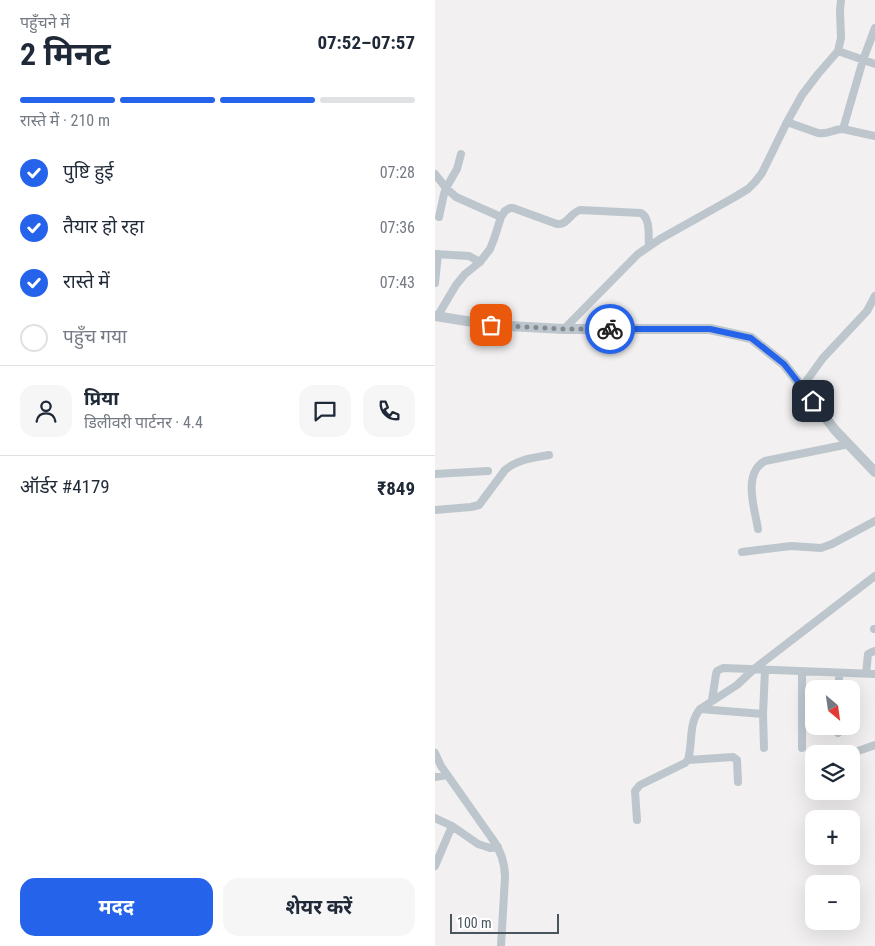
<!DOCTYPE html>
<html lang="hi">
<head>
<meta charset="utf-8">
<style>
  body { margin:0; font-family:"Roboto Condensed","Noto Sans Devanagari",sans-serif; background:#f6f6f7; color:#1f2937; height:100vh; display:flex; flex-direction:column; font-size:19px; white-space:nowrap }
  * { box-sizing:border-box; margin:0 }
  p { font-size:16px; color:#747a83 }
  .icon { flex:none; width:28px; height:28px; fill:none; stroke:currentColor; stroke-width:2; stroke-linecap:round; stroke-linejoin:round }
  .map { position:relative; flex:1; overflow:hidden }
  .drawer { display:flex; flex-direction:column; background:#fff; width:435px }
  .drawer>* { flex:none }
  .needle { width:32px; rotate:151deg }
  .controls { position:absolute; left:370px; top:680px; display:grid; gap:10px }
  .controls a { display:grid; place-items:center; width:55px; height:55px; border-radius:10px; background:#fff; box-shadow:0 5px 20px #0002; font-size:25px }
  .scale { position:absolute; left:15px; bottom:12px; width:109px; box-sizing:border-box; padding-left:5px; border:2px solid #48555c; border-top:0; font-size:14px; line-height:18px; white-space:nowrap; color:#48555c; -webkit-text-stroke:4px #fff; paint-order:stroke }
  .pin { position:absolute; display:grid; place-items:center; width:42px; height:42px; color:#fff; margin:-21px; border-radius:10px; box-shadow:0 2px 8px #0006 }
  .courier { position:absolute; display:grid; place-items:center; width:50px; height:50px; margin:-25px; border:4px solid #2563eb; border-radius:50%; background:#fff; color:#222; box-shadow:0 1px 6px #0007 }
  .head em { font-style:normal; font-weight:700 }
  .head div { display:flex; flex-direction:column-reverse }
  .head { display:flex; align-items:center; justify-content:space-between; height:85px; padding:0 20px }
  h1 { font-size:32px; font-weight:700; line-height:38px }
  .bar { display:grid; grid-template-columns:repeat(4,1fr); gap:8px 5px; align-content:center; height:60px; padding:0 20px }
  .bar i { height:6px; border-radius:4px; background:#e0e1e3 }
  .bar .selected { background:#2563eb }
  .bar p { grid-column:span 4 }
  .line { display:flex; align-items:center; gap:12px; padding:0 20px; border-top:1px solid #e0e1e3 }
  .line div { flex:1 }
  .round { display:grid; place-items:center; flex:none; width:52px; height:52px; border-radius:15px; background:#f6f6f7 }
  ol { padding:0 20px; list-style:none }
  li { display:flex; align-items:center; gap:15px; height:55px }
  li p { margin-inline-start:auto }
  li .icon { padding:5px; border-radius:50%; background:#2563eb; color:#fff; stroke-width:4 }
  li:last-child { color:#747a83 }
  li i { width:28px; height:28px; border:2px solid #e0e1e3; border-radius:50% }
  .action { display:flex; gap:10px; margin-top:auto; padding:10px 20px }
  .action a { flex:1; height:58px; border-radius:15px; background:#2563eb; color:#fff; font-size:20px; font-weight:700; line-height:58px; text-align:center }
  .action a+a { background:#f6f6f7; color:#1f2937 }
  main { display:flex; flex:1; min-height:0 }
  .map>svg:first-child { display:block }
  .lines { fill:none; stroke-linecap:round; stroke-linejoin:round }
  .minor { stroke:#bcc6cc; stroke-width:8 }
  .tertiary { stroke:#bcc6cc; stroke-width:10 }
  .done { stroke:#848b90; stroke-width:5; stroke-dasharray:0 9 }
  .route { stroke:#2563eb; stroke-width:6 }
</style>
</head>
<body>
<main>
<section class="drawer">
<div class="head"><div><h1>2 मिनट</h1><p>पहुँचने में</p></div><em>07:52–07:57</em></div>
<div class="bar"><i class="selected"></i><i class="selected"></i><i class="selected"></i><i></i><p>रास्ते में · 210 m</p></div>
<ol>
<li><svg class="icon" aria-label="check" viewBox="0 0 24 24"><path d="M5 12l5 5 9-10"/></svg>पुष्टि हुई<p>07:28</p></li>
<li><svg class="icon" aria-label="check" viewBox="0 0 24 24"><path d="M5 12l5 5 9-10"/></svg>तैयार हो रहा<p>07:36</p></li>
<li><svg class="icon" aria-label="check" viewBox="0 0 24 24"><path d="M5 12l5 5 9-10"/></svg>रास्ते में<p>07:43</p></li>
<li><i></i>पहुँच गया</li>
</ol>
<div class="line" style="height:90px"><a class="round"><svg class="icon" aria-label="person" viewBox="0 0 24 24"><circle cx="12" cy="8" r="4"/><path d="M4 21q1-7 8-7t8 7"/></svg></a><div><b>प्रिया</b><p>डिलीवरी पार्टनर · 4.4</p></div><a class="round"><svg class="icon" aria-label="chat" viewBox="0 0 24 24"><path d="M4 5h16v11H9l-5 4z"/></svg></a><a class="round"><svg class="icon" aria-label="phone" viewBox="0 0 24 24"><path d="M5 4h4l2 5-3 2q2 4 5 5l2-3 5 2v4C11 20 4 13 5 4z"/></svg></a></div>
<div class="line" style="height:65px"><div>ऑर्डर #4179</div><b>₹849</b></div>
<div class="action"><a>मदद</a><a>शेयर करें</a></div>
</section>
<div class="map">
<svg width="440" height="946" viewBox="0 0 440 946">
  <rect width="100%" height="100%" fill="#f2f0f0"/>
  <g class="lines">
    <path class="minor" d="M 403,51 L 440,64
      M 352,122 L 383,133 C 392,135 399,129 408,129 L 440,136
      M 408,129 L 428,60 L 440,28
      M 0,174 L 11,188 L 21,197 L 66,217
      M 4,217 L 9,194 L 11,188 L 22,169 L 26,154
      M 0,254 L 34,256 L 45,262
      M 0,283 L 3,254
      M 2,317 L 21,285 L 30,274 L 45,262 L 55,249 L 59,239 L 66,217 L 70,211 L 75,208 L 78,208 L 122,224 C 133,225 135,213 145,210 L 206,213 C 216,219 213,236 214,246
      M 129,329 L 203,254 L 225,239 L 298,198 L 313,189 L 320,182 L 327,173 L 352,122 L 367,95 L 383,74 L 403,51 L 406,38 L 405,10 L 406,0
      M 367,387 L 388,358 L 432,311 L 440,296
      M 0,474 L 53,471
      M 0,510 L 36,507 L 44,505 L 70,470 C 83,459 98,458 114,455
      M 323,529 C 320,510 307,473 330,461 L 414,444
      M 307,552 L 356,546 L 386,548 L 397,544 L 440,521
      M 439,629 L 440,629
      M 431,674 L 433,654 L 437,652 L 440,651
      M 404,689 L 404,674
      M 277,700 L 281,674 L 282,671 L 288,668 L 440,674
      M 265,709 L 328,714
      M 403,733 L 403,726
      M 329,748 L 328,714 L 330,670
      M 367,748 L 367,672
      M 423,751 L 440,745
      M 0,753 L 6,766 L 56,837 C 65,849 70,861 70,877 L 66,946
      M 253,760 L 298,757 L 302,760 L 303,782
      M 0,777 L 12,775
      M 0,818 L 17,826 L 43,844 L 55,848 L 63,847
      M 202,820 L 200,791 L 205,785 L 250,763 L 253,760 C 258,743 253,724 265,709 L 302,685 L 319,669 L 440,576
      M 0,866 L 17,826"/>
    <path class="tertiary" d="M 0,316 L 56,325 L 129,329 L 275,329 L 316,338 L 349,364 L 400,430 L 440,472"/>
  </g>
  <g class="lines">
    <path class="done" d="M 56,325 L 129,329 L 175,329"/>
    <path class="route" d="M 175,329 L 275,329 L 316,338 L 349,364 L 378,401"/>
  </g>
</svg>
<div class="controls">
<a><svg class="needle" viewBox="-14 -14 28 28"><path d="M0-13l5 13h-10z" fill="#e53935"/><path d="M0 13l5-13h-10z" fill="#747a83"/></svg></a>
<a><svg class="icon" aria-label="layers" viewBox="0 0 24 24"><path d="M12 4l9 5-9 5-9-5zM3 14l9 5 9-5"/></svg></a>
<a>+</a>
<a>−</a>
</div>
<div class="scale">100 m</div>
<div class="pin" style="left:56px;top:325px;background:#ea580c"><svg class="icon" aria-label="bag" viewBox="0 0 24 24"><path d="M5 8h14l-1 12H6zM9 8a3 3 0 0 1 6 0"/></svg></div>
<div class="pin" style="left:378px;top:401px;background:#1f2937"><svg class="icon" aria-label="home" viewBox="0 0 24 24"><path d="M3 11l9-7 9 7M6 9v11h12V9"/></svg></div>
<div class="courier" style="left:175px;top:329px"><svg class="icon" aria-label="bike" viewBox="0 0 24 24"><circle cx="6" cy="16" r="4"/><circle cx="18" cy="16" r="4"/><path d="M6 16l4-8h5l3 8M10 8l3 8H6M13 5h3"/></svg></div>
</div>
</main>
</body>
</html>
